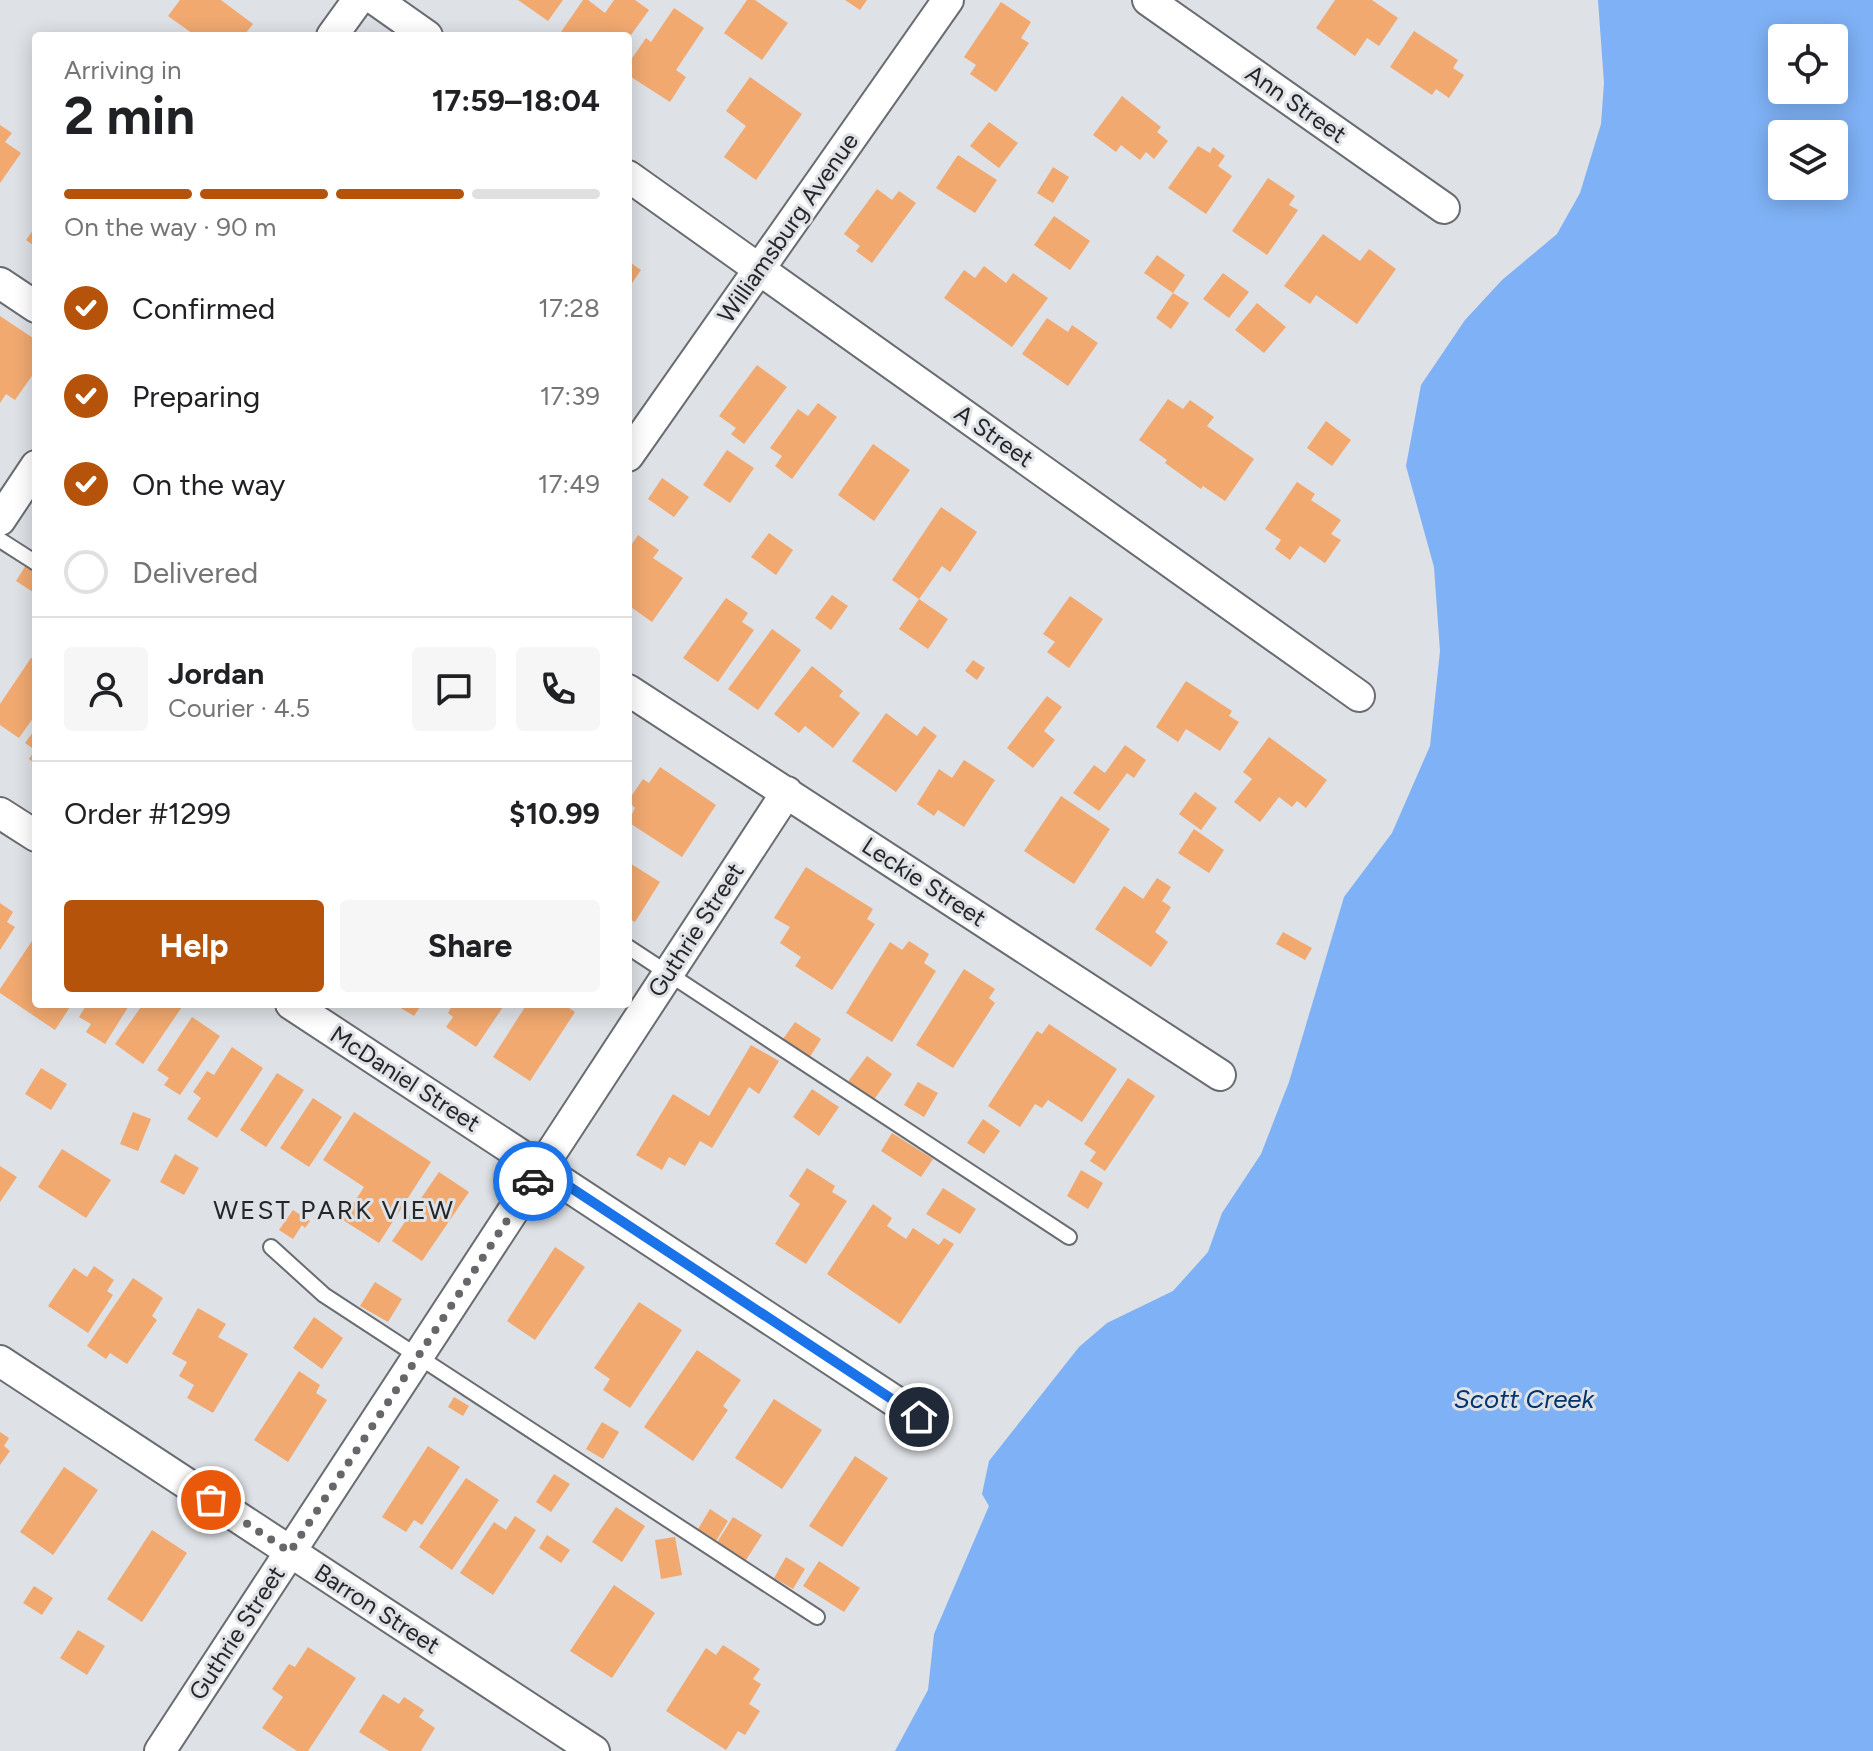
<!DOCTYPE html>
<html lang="en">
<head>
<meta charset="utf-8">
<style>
  body { margin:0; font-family:Figtree,sans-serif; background:#f6f6f6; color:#202124; height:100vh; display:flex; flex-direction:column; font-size:30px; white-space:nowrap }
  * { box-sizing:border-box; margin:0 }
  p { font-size:26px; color:#757577 }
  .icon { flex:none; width:44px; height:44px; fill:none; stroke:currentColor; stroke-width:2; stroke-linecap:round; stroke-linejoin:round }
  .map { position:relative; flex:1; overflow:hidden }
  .panel { position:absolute; left:32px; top:32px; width:600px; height:976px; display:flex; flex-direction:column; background:#fff; border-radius:8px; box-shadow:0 4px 20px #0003 }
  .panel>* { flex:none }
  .tools { position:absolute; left:1768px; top:24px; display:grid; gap:16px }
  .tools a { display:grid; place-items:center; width:80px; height:80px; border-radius:8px; background:#fff; box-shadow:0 4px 20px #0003; font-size:40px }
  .pin { position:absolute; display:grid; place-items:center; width:68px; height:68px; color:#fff; margin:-34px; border:4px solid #fff; border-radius:50%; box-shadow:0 2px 8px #0007 }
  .courier { position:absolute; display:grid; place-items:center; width:80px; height:80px; margin:-40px; border:6px solid #1a73e8; border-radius:50%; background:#fff; color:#222; box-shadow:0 2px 10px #0007 }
  .overview em { font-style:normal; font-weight:700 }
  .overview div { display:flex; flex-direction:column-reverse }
  .overview { display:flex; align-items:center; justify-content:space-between; height:136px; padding:0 32px }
  h1 { font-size:52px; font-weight:700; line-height:60px }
  .bar { display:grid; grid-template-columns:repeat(4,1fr); gap:12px 8px; align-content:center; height:96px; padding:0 32px }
  .bar i { height:10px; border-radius:6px; background:#e0e0e0 }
  .bar .active { background:#b45309 }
  .bar p { grid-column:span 4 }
  .line { display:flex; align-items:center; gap:20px; padding:0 32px; border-top:2px solid #e0e0e0 }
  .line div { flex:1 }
  .round { display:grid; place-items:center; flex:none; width:84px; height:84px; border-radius:8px; background:#f6f6f6 }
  ol { padding:0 32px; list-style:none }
  li { display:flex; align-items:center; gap:24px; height:88px }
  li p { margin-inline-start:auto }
  li .icon { padding:8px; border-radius:50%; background:#b45309; color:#fff; stroke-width:4 }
  li:last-child { color:#757577 }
  li i { width:44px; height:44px; border:4px solid #e0e0e0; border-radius:50% }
  .cta { display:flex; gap:16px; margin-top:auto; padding:16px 32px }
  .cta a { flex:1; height:92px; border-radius:8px; background:#b45309; color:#fff; font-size:32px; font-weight:700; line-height:92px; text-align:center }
  .cta a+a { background:#f6f6f6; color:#202124 }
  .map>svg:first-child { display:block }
  .water { fill:#7eb1f5; fill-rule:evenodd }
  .building { fill:#f1a970 }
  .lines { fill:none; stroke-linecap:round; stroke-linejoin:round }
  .lane-casing { stroke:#696c70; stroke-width:18 }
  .street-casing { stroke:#696c70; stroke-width:34 }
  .lane { stroke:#fff; stroke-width:14 }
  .street { stroke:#fff; stroke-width:30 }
  .done { stroke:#66676a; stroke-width:8; stroke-dasharray:0 14.4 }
  .route { stroke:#1a73e8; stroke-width:10 }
  .labels { text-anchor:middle; stroke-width:6; stroke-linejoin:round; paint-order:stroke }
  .street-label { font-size:24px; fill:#252628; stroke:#dee1e5 }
  .neighbourhood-label { font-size:26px; letter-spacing:2px; fill:#252628; stroke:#dee1e5 }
  .water-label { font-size:26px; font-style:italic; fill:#00336e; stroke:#dee1e5 }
</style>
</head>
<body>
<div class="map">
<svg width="1873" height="1751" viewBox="0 0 1873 1751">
  <rect width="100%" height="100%" fill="#dee1e5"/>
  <path class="water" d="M 1598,0 L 1873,0 L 1873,1751 L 895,1751 L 928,1690 L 934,1634 L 989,1506 L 982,1494 L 989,1461 L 1079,1347 L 1107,1323 L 1173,1291 L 1208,1252 L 1222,1213 L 1261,1154 L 1289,1082 L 1344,897 L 1392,833 L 1430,746 L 1440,651 L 1434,567 L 1406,466 L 1421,385 L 1465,320 L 1502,280 L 1557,234 L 1580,193 L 1601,124 L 1604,83 ZM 1782,38 L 1834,38 L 1834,90 L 1782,90 ZM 1782,134 L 1834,134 L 1834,186 L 1782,186 Z"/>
  <path class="building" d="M 180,0 L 221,0 L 253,24 L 245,34 L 248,36 L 196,36 L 168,16 Z
    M 518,0 L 563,0 L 548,21 Z
    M 583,0 L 588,0 L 605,13 L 614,0 L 635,0 L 649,10 L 628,39 L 628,36 L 567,36 L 561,32 Z
    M 747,0 L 755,0 L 788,23 L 762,60 L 724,33 Z
    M 845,0 L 867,0 L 860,10 Z
    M 1335,0 L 1372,0 L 1398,18 L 1379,46 L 1367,38 L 1355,56 L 1316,28 Z
    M 1001,2 L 1031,22 L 1021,38 L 1029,43 L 996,92 L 970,74 L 976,65 L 964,57 Z
    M 674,8 L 704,28 L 676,70 L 686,77 L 670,102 L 628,75 L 628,64 L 646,38 L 651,42 Z
    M 1414,31 L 1458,60 L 1453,68 L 1464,75 L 1449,98 L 1436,89 L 1432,95 L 1390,67 Z
    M 750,77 L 802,114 L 756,180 L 724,157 L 746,126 L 726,111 Z
    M 1122,96 L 1161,127 L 1157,132 L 1168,141 L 1154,159 L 1146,152 L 1140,160 L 1121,145 L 1116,152 L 1093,135 Z
    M 989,122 L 1018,143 L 999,168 L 970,146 Z
    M 0,125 L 12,133 L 5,142 L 21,153 L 0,183 Z
    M 1198,146 L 1210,153 L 1213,147 L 1225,156 L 1218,166 L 1232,176 L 1206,214 L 1168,188 Z
    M 958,155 L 997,180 L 975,213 L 936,188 Z
    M 1053,167 L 1069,177 L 1053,203 L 1037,193 Z
    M 1268,178 L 1295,196 L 1289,205 L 1298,210 L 1267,255 L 1232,231 Z
    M 877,189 L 892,200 L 899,191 L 916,203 L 872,263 L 856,251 L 860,246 L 844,234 Z
    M 1054,216 L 1090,241 L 1070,270 L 1034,245 Z
    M 36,226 L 36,247 L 26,240 Z
    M 1323,234 L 1360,261 L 1369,249 L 1396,269 L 1357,324 L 1316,295 L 1310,304 L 1284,286 Z
    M 1157,255 L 1185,275 L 1173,293 L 1144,273 Z
    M 628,261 L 641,270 L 628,289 Z
    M 984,266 L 1006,283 L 1013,273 L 1048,298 L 1012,347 L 944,298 L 964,270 L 975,278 Z
    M 1223,273 L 1249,292 L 1229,318 L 1203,299 Z
    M 1173,293 L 1189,303 L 1171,329 L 1156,318 Z
    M 1257,303 L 1286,327 L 1264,353 L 1235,330 Z
    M 0,316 L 36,340 L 34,354 L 36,356 L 36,370 L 15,400 L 6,394 L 0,403 Z
    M 1047,318 L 1068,332 L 1072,325 L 1098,343 L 1068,386 L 1022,354 Z
    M 757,365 L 787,387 L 744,444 L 731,434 L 736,428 L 719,416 Z
    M 1168,399 L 1183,409 L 1190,400 L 1214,417 L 1207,426 L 1254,459 L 1225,501 L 1203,486 L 1201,489 L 1165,463 L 1167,460 L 1139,440 Z
    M 818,403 L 837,417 L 792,479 L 775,466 L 782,456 L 770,448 L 798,409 L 808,416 Z
    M 1326,421 L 1351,440 L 1332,466 L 1307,448 Z
    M 873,444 L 910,470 L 874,521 L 838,495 Z
    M 727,450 L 754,468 L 730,503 L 703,485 Z
    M 662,478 L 689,497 L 674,517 L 648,499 Z
    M 1297,482 L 1315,494 L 1311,500 L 1341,520 L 1331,534 L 1341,540 L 1325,563 L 1300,546 L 1290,560 L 1275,549 L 1281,540 L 1265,529 Z
    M 941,507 L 977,532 L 950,572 L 942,566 L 919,599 L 892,580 Z
    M 769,533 L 793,550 L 776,575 L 751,557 Z
    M 638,535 L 659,550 L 653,558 L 683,578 L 652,622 L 628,605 L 628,541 L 632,544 Z
    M 28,562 L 36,567 L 36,594 L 16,581 Z
    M 832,595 L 848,606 L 831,630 L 815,618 Z
    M 1070,596 L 1103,619 L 1069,668 L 1047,652 L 1055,642 L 1043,634 Z
    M 726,598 L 748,613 L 742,622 L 754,630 L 718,682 L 683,658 Z
    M 919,599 L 948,619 L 928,649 L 899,629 Z
    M 772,629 L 801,650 L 758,710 L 728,689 Z
    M 31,658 L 36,661 L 36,714 L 19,738 L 0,725 L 0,704 Z
    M 973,660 L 985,668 L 977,680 L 965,671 Z
    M 812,666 L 843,691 L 839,696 L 860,713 L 833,748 L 805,726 L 799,733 L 774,714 Z
    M 1186,681 L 1232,711 L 1229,716 L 1239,722 L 1220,751 L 1186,729 L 1178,742 L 1156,727 Z
    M 1047,696 L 1062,707 L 1044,731 L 1055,740 L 1033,768 L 1007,748 Z
    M 886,713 L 917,736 L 924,726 L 937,736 L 896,792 L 852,761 Z
    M 36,728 L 36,764 L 29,759 L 35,750 L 25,743 Z
    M 1269,737 L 1327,780 L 1306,808 L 1297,801 L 1292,807 L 1279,797 L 1260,822 L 1234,802 L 1252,779 L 1243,772 Z
    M 1125,745 L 1146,760 L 1134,778 L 1127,773 L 1099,811 L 1073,793 L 1094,765 L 1105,773 Z
    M 964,760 L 995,780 L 964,827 L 938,810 L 934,816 L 917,804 L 939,769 L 952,778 Z
    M 660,767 L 716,805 L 682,857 L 628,822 L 635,808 L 628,801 L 643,779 L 649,783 Z
    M 1195,792 L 1217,808 L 1201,830 L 1179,814 Z
    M 1061,796 L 1110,829 L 1074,884 L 1024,851 Z
    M 1194,829 L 1224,850 L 1209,873 L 1178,853 Z
    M 628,862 L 660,882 L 635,922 L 628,918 Z
    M 806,867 L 873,909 L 867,919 L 875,924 L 832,990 L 795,966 L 801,957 L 780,943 L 790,927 L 774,918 Z
    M 1157,878 L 1171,887 L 1162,901 L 1171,907 L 1155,932 L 1168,942 L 1151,967 L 1095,929 L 1124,886 L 1143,899 Z
    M 0,903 L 13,912 L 7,922 L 15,927 L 0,950 Z
    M 1283,932 L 1312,948 L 1305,960 L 1276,944 Z
    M 32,941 L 36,944 L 36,1004 L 72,1004 L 55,1030 L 0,993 L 0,989 Z
    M 909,941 L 929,954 L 924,963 L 936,971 L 892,1042 L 846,1013 L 890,942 L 902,950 Z
    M 964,969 L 995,989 L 989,998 L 995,1003 L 953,1068 L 916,1045 Z
    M 87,1004 L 130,1004 L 105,1044 L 86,1032 L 91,1024 L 79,1017 Z
    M 143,1004 L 184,1004 L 143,1064 L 115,1044 Z
    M 394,1004 L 422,1004 L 414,1016 Z
    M 453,1004 L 505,1004 L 476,1047 L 446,1027 L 453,1017 L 448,1013 Z
    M 527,1004 L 563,1004 L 575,1012 L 530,1081 L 493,1057 Z
    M 192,1017 L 220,1036 L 180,1095 L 164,1085 L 169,1078 L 157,1070 Z
    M 795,1022 L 821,1039 L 808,1060 L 781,1042 Z
    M 1049,1024 L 1117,1069 L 1082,1122 L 1048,1100 L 1042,1108 L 1035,1104 L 1020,1127 L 988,1106 L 1037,1031 L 1042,1034 Z
    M 751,1045 L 779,1061 L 759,1094 L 749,1087 L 712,1148 L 700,1141 L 685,1166 L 669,1157 L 662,1170 L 636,1155 L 673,1094 L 709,1116 Z
    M 232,1047 L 263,1068 L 217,1138 L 187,1119 L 201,1098 L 193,1092 L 207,1071 L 214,1075 Z
    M 867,1056 L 892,1074 L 873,1101 L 847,1083 Z
    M 41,1068 L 67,1084 L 51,1110 L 25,1094 Z
    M 277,1073 L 304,1090 L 266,1147 L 240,1130 Z
    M 1128,1078 L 1155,1096 L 1105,1171 L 1090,1161 L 1096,1152 L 1084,1144 Z
    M 918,1082 L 938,1093 L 924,1117 L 904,1105 Z
    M 812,1089 L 839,1107 L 819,1136 L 793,1117 Z
    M 313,1098 L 342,1117 L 309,1167 L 280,1148 Z
    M 133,1112 L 151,1119 L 138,1151 L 120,1144 Z
    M 354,1112 L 431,1162 L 379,1243 L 343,1220 L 364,1187 L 323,1160 Z
    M 983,1119 L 1000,1131 L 984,1154 L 967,1143 Z
    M 892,1133 L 933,1159 L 921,1177 L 881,1151 Z
    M 62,1149 L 111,1180 L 86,1218 L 38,1187 Z
    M 175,1154 L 199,1168 L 184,1195 L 160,1182 Z
    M 0,1166 L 17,1177 L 0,1202 Z
    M 807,1168 L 835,1186 L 832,1192 L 847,1201 L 806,1264 L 775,1244 L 800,1204 L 789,1196 Z
    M 1081,1170 L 1103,1183 L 1088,1209 L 1067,1196 Z
    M 439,1172 L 469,1192 L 422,1261 L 392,1241 Z
    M 943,1188 L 976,1209 L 960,1234 L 926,1214 Z
    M 873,1204 L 892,1218 L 887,1226 L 906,1239 L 913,1228 L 939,1245 L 944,1238 L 954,1244 L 900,1324 L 827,1274 Z
    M 293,1210 L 310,1221 L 305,1228 L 302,1225 L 293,1239 L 279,1230 Z
    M 555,1247 L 585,1267 L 535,1340 L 507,1321 Z
    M 94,1266 L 114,1280 L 107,1291 L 113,1295 L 88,1333 L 48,1306 L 74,1268 L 87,1277 Z
    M 133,1278 L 163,1298 L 152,1316 L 157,1320 L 127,1364 L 110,1353 L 106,1359 L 87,1346 Z
    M 375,1282 L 402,1299 L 388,1322 L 360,1306 Z
    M 639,1302 L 682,1330 L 630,1408 L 603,1390 L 610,1379 L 594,1368 Z
    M 198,1308 L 226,1324 L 218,1337 L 248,1354 L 213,1413 L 187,1398 L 194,1385 L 179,1376 L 187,1362 L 172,1354 Z
    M 314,1317 L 343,1338 L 322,1369 L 293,1348 Z
    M 697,1350 L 741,1380 L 723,1406 L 728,1410 L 693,1461 L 644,1427 Z
    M 299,1371 L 320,1385 L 316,1393 L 327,1400 L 288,1462 L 254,1440 Z
    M 454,1397 L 469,1406 L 463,1416 L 448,1407 Z
    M 774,1399 L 822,1430 L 782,1489 L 735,1458 Z
    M 602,1422 L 619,1432 L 603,1459 L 586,1449 Z
    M 0,1432 L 9,1438 L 4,1446 L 10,1451 L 0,1465 Z
    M 428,1446 L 460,1467 L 422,1525 L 414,1520 L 406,1532 L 382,1517 Z
    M 855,1456 L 888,1478 L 842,1547 L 809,1526 Z
    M 64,1467 L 98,1490 L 53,1555 L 20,1532 Z
    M 554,1474 L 570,1484 L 551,1512 L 536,1502 Z
    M 466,1478 L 499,1500 L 452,1570 L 419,1547 Z
    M 616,1507 L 645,1526 L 622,1562 L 592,1542 Z
    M 710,1509 L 728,1521 L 716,1541 L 698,1529 Z
    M 515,1516 L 536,1530 L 493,1595 L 460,1573 L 494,1522 L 506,1530 Z
    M 733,1517 L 762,1535 L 744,1563 L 716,1544 Z
    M 152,1530 L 187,1553 L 142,1622 L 107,1599 Z
    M 547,1535 L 570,1550 L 561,1563 L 539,1548 Z
    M 675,1537 L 682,1575 L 661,1579 L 655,1540 Z
    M 786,1557 L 805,1569 L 793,1589 L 774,1578 Z
    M 819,1561 L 860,1588 L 844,1612 L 803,1586 Z
    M 614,1585 L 655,1613 L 612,1678 L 570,1651 Z
    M 34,1586 L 53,1598 L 42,1615 L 23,1603 Z
    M 78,1630 L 105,1646 L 87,1675 L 60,1658 Z
    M 723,1645 L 760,1669 L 753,1679 L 761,1684 L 749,1704 L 760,1711 L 745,1735 L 738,1731 L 726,1750 L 666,1711 L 706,1648 L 716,1655 Z
    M 308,1647 L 356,1678 L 308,1751 L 297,1751 L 262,1728 L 283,1697 L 272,1689 L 289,1664 L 295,1667 Z
    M 383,1694 L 399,1704 L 404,1697 L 424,1710 L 419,1717 L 435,1728 L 421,1751 L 389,1751 L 359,1732 Z"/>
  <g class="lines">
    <defs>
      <path id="lane" d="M 0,540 L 36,563
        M 628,947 L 1069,1237
        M 271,1247 L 324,1295 L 817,1617"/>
      <path id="street" d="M 376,0 L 427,36
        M 1148,0 L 1444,208
        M 332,36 L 358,0
        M 628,176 L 1359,696
        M 0,283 L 36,307
        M 628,456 L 948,0
        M 0,520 L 36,466
        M 628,690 L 1220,1075
        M 0,813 L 36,836
        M 291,1004 L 919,1417
        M 0,1361 L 594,1751
        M 160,1751 L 787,792"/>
    </defs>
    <use href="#lane" class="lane-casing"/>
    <use href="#street" class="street-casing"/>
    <use href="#lane" class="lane"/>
    <use href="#street" class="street"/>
  </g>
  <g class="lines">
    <path class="done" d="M 211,1500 L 290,1552 L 533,1181"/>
    <path class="route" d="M 533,1181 L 541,1168 L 919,1417"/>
  </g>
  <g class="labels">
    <g class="street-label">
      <text transform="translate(1296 104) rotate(35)" y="8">Ann Street</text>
      <text transform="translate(788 228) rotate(-55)" y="8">Williamsburg Avenue</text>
      <text transform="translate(994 436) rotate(35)" y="8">A Street</text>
      <text transform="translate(924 882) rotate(33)" y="8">Leckie Street</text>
      <text transform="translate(696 930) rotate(-57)" y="8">Guthrie Street</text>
      <text transform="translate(405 1079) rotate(33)" y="8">McDaniel Street</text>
      <text transform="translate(377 1609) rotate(33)" y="8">Barron Street</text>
      <text transform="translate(237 1633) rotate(-57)" y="8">Guthrie Street</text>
    </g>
    <g class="neighbourhood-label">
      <text x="334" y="1219">WEST PARK VIEW</text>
    </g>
    <g class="water-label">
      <text x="1524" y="1408">Scott Creek</text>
    </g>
  </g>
</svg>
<div class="tools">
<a><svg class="icon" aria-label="locate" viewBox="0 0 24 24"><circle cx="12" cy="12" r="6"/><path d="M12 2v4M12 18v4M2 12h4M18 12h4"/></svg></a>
<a><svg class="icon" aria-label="layers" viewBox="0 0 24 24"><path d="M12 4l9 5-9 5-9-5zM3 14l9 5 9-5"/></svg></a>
</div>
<div class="pin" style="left:211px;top:1500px;background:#ea580c"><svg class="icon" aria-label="bag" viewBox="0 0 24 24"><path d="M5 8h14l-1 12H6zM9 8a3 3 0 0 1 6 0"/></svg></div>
<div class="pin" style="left:919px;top:1417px;background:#1f2937"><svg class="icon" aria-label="home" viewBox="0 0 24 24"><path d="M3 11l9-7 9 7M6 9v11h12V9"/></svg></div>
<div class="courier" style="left:533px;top:1181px"><svg class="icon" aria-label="car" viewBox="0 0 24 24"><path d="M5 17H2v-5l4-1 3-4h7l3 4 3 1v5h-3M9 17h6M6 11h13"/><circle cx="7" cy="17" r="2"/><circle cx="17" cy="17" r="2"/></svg></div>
<section class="panel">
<div class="overview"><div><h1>2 min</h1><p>Arriving in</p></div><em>17:59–18:04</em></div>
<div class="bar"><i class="active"></i><i class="active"></i><i class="active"></i><i></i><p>On the way · 90 m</p></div>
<ol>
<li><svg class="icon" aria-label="check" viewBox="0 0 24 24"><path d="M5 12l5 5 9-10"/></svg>Confirmed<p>17:28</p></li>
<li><svg class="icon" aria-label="check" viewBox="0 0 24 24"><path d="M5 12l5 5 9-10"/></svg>Preparing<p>17:39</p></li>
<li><svg class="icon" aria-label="check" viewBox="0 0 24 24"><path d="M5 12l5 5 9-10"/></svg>On the way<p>17:49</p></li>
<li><i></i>Delivered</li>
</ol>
<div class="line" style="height:144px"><a class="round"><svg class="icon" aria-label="person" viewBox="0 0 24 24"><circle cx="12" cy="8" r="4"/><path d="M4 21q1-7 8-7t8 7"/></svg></a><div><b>Jordan</b><p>Courier · 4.5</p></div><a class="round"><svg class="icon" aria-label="chat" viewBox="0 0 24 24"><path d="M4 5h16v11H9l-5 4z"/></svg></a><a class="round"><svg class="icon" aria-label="phone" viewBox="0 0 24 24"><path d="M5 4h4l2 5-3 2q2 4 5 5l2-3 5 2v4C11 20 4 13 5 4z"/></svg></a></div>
<div class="line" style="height:104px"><div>Order #1299</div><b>$10.99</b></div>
<div class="cta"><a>Help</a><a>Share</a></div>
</section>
</div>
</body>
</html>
